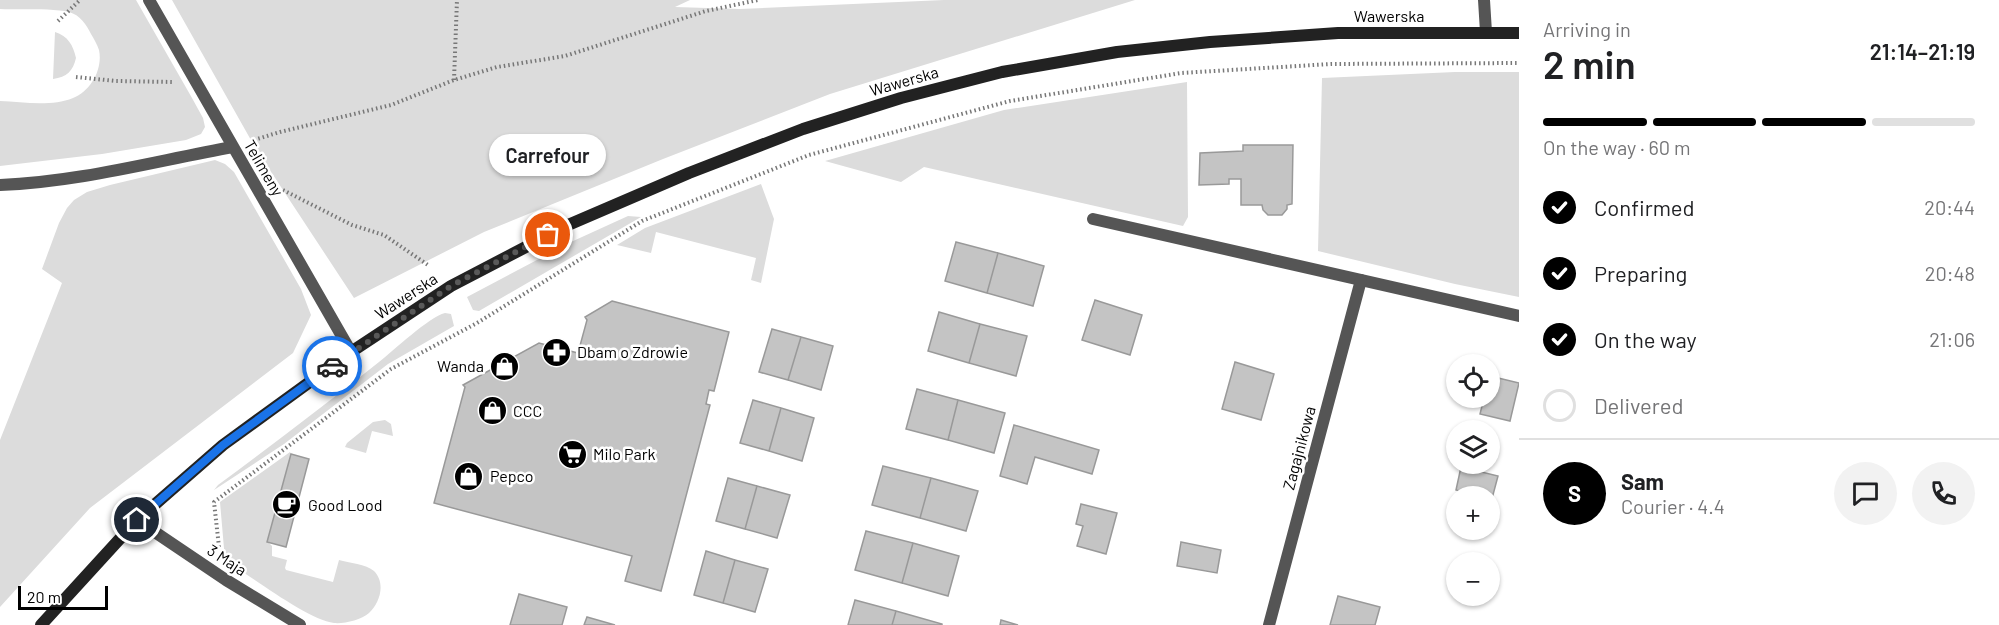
<!DOCTYPE html>
<html lang="en">
<head>
<meta charset="utf-8">
<style>
  body { margin:0; font-family:Barlow,sans-serif; background:#f2f2f2; color:#202124; height:100vh; display:flex; flex-direction:column; font-size:22px; white-space:nowrap }
  * { box-sizing:border-box; margin:0 }
  p { font-size:20px; color:#757577 }
  .icon { flex:none; width:33px; height:33px; fill:none; stroke:currentColor; stroke-width:2; stroke-linecap:round; stroke-linejoin:round }
  .map { position:relative; flex:1; overflow:hidden }
  .side { display:flex; flex-direction:column; background:#fff; width:480px }
  .side>* { flex:none }
  .fabs { position:absolute; left:1446px; top:354px; display:grid; gap:12px }
  .fabs a { display:grid; place-items:center; width:54px; height:54px; border-radius:50%; background:#fff; box-shadow:0 2px 4px #0004; font-size:30px }
  .scale { position:absolute; left:18px; bottom:15px; width:90px; box-sizing:border-box; padding-left:6px; border:3px solid #000; border-top:0; font-size:16px; line-height:21px; white-space:nowrap; color:#000; -webkit-text-stroke:4px #fff; paint-order:stroke }
  .pin { position:absolute; display:grid; place-items:center; width:51px; height:51px; color:#fff; margin:-26px; border:3px solid #fff; border-radius:50%; box-shadow:0 2px 6px #0007 }
  .courier { position:absolute; display:grid; place-items:center; width:60px; height:60px; margin:-30px; border:4px solid #1a73e8; border-radius:50%; background:#fff; color:#222; box-shadow:0 2px 8px #0007 }
  .bubble { position:absolute; height:42px; border-radius:21px; background:#fff; box-shadow:0 2px 4px #0004; font-size:20px; font-weight:600; line-height:42px; text-align:center }
  .head em { font-style:normal; font-weight:600 }
  .head div { display:flex; flex-direction:column-reverse }
  .head { display:flex; align-items:center; justify-content:space-between; height:102px; padding:0 24px }
  h1 { font-size:39px; font-weight:600; line-height:45px }
  .bar { display:grid; grid-template-columns:repeat(4,1fr); gap:9px 6px; align-content:center; height:72px; padding:0 24px }
  .bar i { height:8px; border-radius:4px; background:#e0e0e0 }
  .bar .active { background:#000 }
  .bar p { grid-column:span 4 }
  .line { display:flex; align-items:center; gap:15px; padding:0 24px; border-top:2px solid #e0e0e0 }
  .line div { flex:1 }
  .round { display:grid; place-items:center; flex:none; width:63px; height:63px; border-radius:32px; background:#f2f2f2 }
  ol { padding:0 24px; list-style:none }
  li { display:flex; align-items:center; gap:18px; height:66px }
  li p { margin-inline-start:auto }
  li .icon { padding:6px; border-radius:50%; background:#000; color:#fff; stroke-width:4 }
  li:last-child { color:#757577 }
  li i { width:33px; height:33px; border:3px solid #e0e0e0; border-radius:50% }
  main { display:flex; flex:1; min-height:0 }
  .map>svg:first-child { display:block }
  .green { fill:#dcdcdc }
  .building { fill:#c4c4c4; stroke:#999; stroke-width:1.5 }
  .lines { fill:none; stroke-linecap:round; stroke-linejoin:round }
  .path { stroke:#777; stroke-width:4; stroke-dasharray:1.5 3; stroke-linecap:butt }
  .service { stroke:#555; stroke-width:12 }
  .minor { stroke:#555; stroke-width:12 }
  .tertiary { stroke:#555; stroke-width:12 }
  .secondary { stroke:#222; stroke-width:12 }
  .done { stroke:#595959; stroke-width:6; stroke-dasharray:0 10.8 }
  .route { stroke:#1a73e8; stroke-width:8 }
  .labels { text-anchor:middle; stroke-width:5; stroke-linejoin:round; paint-order:stroke }
  .street-label { font-size:16px; fill:#000; stroke:#fff }
  .poi-label { font-size:16px; fill:#000; stroke:#fff; text-anchor:start }
</style>
</head>
<body>
<main>
<div class="map">
<svg width="1519" height="625" viewBox="0 0 1519 625">
  <rect width="100%" height="100%" fill="#fff"/>
  <path class="green" d="M 0,0 L 136,0 L 192,98 L 203,118 L 205,127 L 201,134 L 186,140 L 102,154 L 0,166 L 0,101 C 23,102 51,107 73,98 C 91,91 103,69 99,50 C 97,44 94,39 91,34 C 86,24 80,15 69,12 C 52,8 18,10 0,9 Z
    M 172,0 L 690,0 L 675,7 L 740,9 L 944,0 L 1135,0 L 830,94 L 663,159 L 484,232 L 354,298 L 256,149 Z
    M 55,32 C 68,36 73,45 76,58 C 73,71 67,77 53,79 Z
    M 1455,72 L 1519,72 L 1519,297 L 1455,284 L 1318,251 L 1322,78 Z
    M 1187,82 L 1188,217 L 1183,226 L 924,167 L 901,182 L 825,161 L 1004,110 Z
    M 215,160 L 225,164 L 234,172 L 301,289 L 311,315 L 293,353 L 90,508 L 0,607 L 0,440 L 62,283 L 42,269 L 59,223 L 67,208 L 74,200 L 87,192 L 110,185 Z
    M 761,184 L 774,219 L 761,283 L 751,280 L 756,258 L 656,232 L 651,253 L 617,245 L 645,228 Z
    M 628,216 L 641,217 L 479,311 L 473,310 L 467,297 L 571,242 Z
    M 445,313 L 451,314 L 454,326 L 388,364 L 284,444 L 214,490 L 218,485 C 272,445 326,404 379,362 C 393,351 429,317 445,313 Z
    M 385,420 L 391,424 L 393,436 L 372,431 L 366,453 L 345,447 L 347,443 L 373,422 Z
    M 290,452 L 291,454 L 268,542 L 272,546 L 272,556 L 287,560 L 285,568 L 286,570 L 333,582 L 339,560 C 349,563 366,564 374,571 C 386,583 380,603 369,613 C 361,620 344,624 334,623 C 308,620 249,575 225,560 L 220,502 Z"/>
  <path class="building" d="M 1243,145 L 1293,145 L 1292,204 L 1287,205 L 1287,209 L 1282,215 L 1268,215 L 1263,210 L 1262,205 L 1241,205 L 1241,179 L 1229,179 L 1229,184 L 1199,185 L 1200,153 L 1243,151 Z
    M 956,242 L 998,253 L 987,293 L 945,281 Z
    M 998,253 L 1044,266 L 1033,306 L 987,293 Z
    M 1095,300 L 1142,315 L 1130,355 L 1082,340 Z
    M 612,301 L 729,332 L 714,391 L 709,390 L 706,404 L 710,405 L 661,591 L 625,581 L 632,556 L 434,503 L 465,387 L 463,385 L 539,343 L 578,353 L 587,320 L 585,317 Z
    M 939,312 L 980,324 L 969,363 L 928,351 Z
    M 980,324 L 1027,336 L 1016,376 L 969,363 Z
    M 772,329 L 801,337 L 788,380 L 759,372 Z
    M 801,337 L 833,346 L 821,390 L 788,380 Z
    M 1235,362 L 1274,374 L 1261,420 L 1222,409 Z
    M 1490,376 L 1519,383 L 1510,421 L 1480,414 L 1484,398 L 1490,398 Z
    M 917,389 L 958,400 L 948,440 L 906,429 Z
    M 753,400 L 781,408 L 769,451 L 740,443 Z
    M 958,400 L 1005,413 L 994,453 L 948,440 Z
    M 781,408 L 814,418 L 802,461 L 769,451 Z
    M 1014,425 L 1099,450 L 1092,474 L 1035,457 L 1027,484 L 1000,476 Z
    M 291,454 L 309,459 L 286,547 L 267,542 Z
    M 883,466 L 931,478 L 920,518 L 872,505 Z
    M 1461,467 L 1498,476 L 1490,506 L 1490,496 L 1463,496 L 1464,492 L 1456,490 Z
    M 728,478 L 757,486 L 745,529 L 716,521 Z
    M 931,478 L 978,491 L 966,531 L 920,518 Z
    M 757,486 L 790,495 L 777,538 L 745,529 Z
    M 1081,504 L 1117,513 L 1106,554 L 1077,546 L 1083,526 L 1076,524 Z
    M 866,531 L 913,543 L 902,583 L 855,570 Z
    M 1181,542 L 1221,550 L 1217,573 L 1177,566 Z
    M 913,543 L 959,556 L 948,596 L 902,583 Z
    M 706,551 L 735,560 L 723,603 L 694,595 Z
    M 735,560 L 768,569 L 755,612 L 723,603 Z
    M 519,594 L 567,607 L 562,625 L 510,625 Z
    M 1338,596 L 1380,607 L 1375,625 L 1330,625 Z
    M 855,600 L 896,611 L 892,625 L 848,625 Z
    M 896,611 L 942,624 L 942,625 L 892,625 Z
    M 587,617 L 615,625 L 584,625 Z
    M 1001,620 L 1018,625 L 1000,625 Z"/>
  <g class="lines">
    <path class="path" d="M 58,21 L 80,0
      M 76,77 L 116,81 L 173,82
      M 454,80 L 457,0
      M 254,140 L 280,132 L 391,105 L 454,80 L 497,67 L 565,56 L 706,11 L 758,0
      M 283,190 L 352,225 L 384,235 L 428,265
      M 219,547 L 214,502 L 391,369 L 477,323 L 642,221 L 809,155 L 1010,101 L 1181,73 L 1331,64 L 1519,63"/>
    <path class="service" d="M 1093,219 L 1519,316"/>
    <path class="minor" d="M 149,0 L 351,352
      M 1484,0 L 1486,32
      M 0,185 C 79,182 155,161 233,147
      M 1269,625 L 1361,280"/>
    <path class="tertiary" d="M 137,520 L 226,580 L 300,625"/>
    <path class="secondary" d="M 41,625 L 137,520 L 223,445 L 351,352 L 451,286 L 568,225 L 689,173 L 803,129 L 901,98 L 1002,72 L 1117,52 L 1210,42 L 1338,33 L 1519,33"/>
  </g>
  <g class="lines">
    <path class="done" d="M 332,366 L 451,286 L 548,235"/>
    <path class="route" d="M 137,520 L 223,445 L 332,366"/>
  </g>
  <defs>
    <symbol id="pharmacy-disc" viewBox="-11 -11 22 22"><circle r="9.5" fill="#000" stroke="#fff"/><path d="M-2-6h4v4h4v4h-4v4h-4v-4h-4v-4h4Z" fill="#fff"/></symbol>
    <symbol id="shop-disc" viewBox="-11 -11 22 22"><circle r="9.5" fill="#000" stroke="#fff"/><path d="M-5-2.5h2.3a2.7 3.5 0 0 1 5.4 0H5L5.5 6h-11ZM-1.5-2.5h3a1.5 2.3 0 0 0-3 0Z" fill="#fff"/></symbol>
    <symbol id="supermarket-disc" viewBox="-11 -11 22 22"><circle r="9.5" fill="#000" stroke="#fff"/><path d="M-6-5.5h2.5l.6 2H6L4.5 2H-2.5L-4.4-4H-6ZM-1.5 3.2a1.3 1.3 0 1 0 .1 0ZM3 3.2a1.3 1.3 0 1 0 .1 0Z" fill="#fff"/></symbol>
    <symbol id="cafe-disc" viewBox="-11 -11 22 22"><circle r="9.5" fill="#000" stroke="#fff"/><path d="M-5.5-4.5H6V0H3Q3 3.5 0 3.5H-2.5Q-5.5 3.5-5.5 0ZM3-3.2v2h1.7v-2ZM-6 4.5H4V6H-6Z" fill="#fff"/></symbol>
  </defs>
  <g fill-rule="evenodd">
    <use href="#pharmacy-disc" x="540" y="336" width="33" height="33"/>
    <use href="#shop-disc" x="488" y="350" width="33" height="33"/>
    <use href="#shop-disc" x="476" y="394" width="33" height="33"/>
    <use href="#supermarket-disc" x="556" y="438" width="33" height="33"/>
    <use href="#shop-disc" x="452" y="460" width="33" height="33"/>
    <use href="#cafe-disc" x="270" y="488" width="33" height="33"/>
  </g>
  <g class="labels">
    <g class="street-label">
      <text x="1389" y="22">Wawerska</text>
      <text transform="translate(904 81) rotate(-16)" y="6">Wawerska</text>
      <text transform="translate(264 168) rotate(60)" y="6">Telimeny</text>
      <text transform="translate(406 296) rotate(-33)" y="6">Wawerska</text>
      <text transform="translate(1299 448) rotate(-75)" y="6">Zagajnikowa</text>
      <text transform="translate(227 560) rotate(33)" y="6">3 Maja</text>
    </g>
    <g class="poi-label">
      <text x="577" y="358">Dbam o Zdrowie</text>
      <text x="484" y="372" text-anchor="end">Wanda</text>
      <text x="513" y="417">CCC</text>
      <text x="593" y="460">Milo Park</text>
      <text x="490" y="482">Pepco</text>
      <text x="308" y="511">Good Lood</text>
    </g>
  </g>
</svg>
<div class="fabs">
<a><svg class="icon" aria-label="locate" viewBox="0 0 24 24"><circle cx="12" cy="12" r="6"/><path d="M12 2v4M12 18v4M2 12h4M18 12h4"/></svg></a>
<a><svg class="icon" aria-label="layers" viewBox="0 0 24 24"><path d="M12 4l9 5-9 5-9-5zM3 14l9 5 9-5"/></svg></a>
<a>+</a>
<a>−</a>
</div>
<div class="scale">20 m</div>
<div class="pin" style="left:548px;top:235px;background:#ea580c"><svg class="icon" aria-label="bag" viewBox="0 0 24 24"><path d="M5 8h14l-1 12H6zM9 8a3 3 0 0 1 6 0"/></svg></div>
<div class="pin" style="left:137px;top:520px;background:#1f2937"><svg class="icon" aria-label="home" viewBox="0 0 24 24"><path d="M3 11l9-7 9 7M6 9v11h12V9"/></svg></div>
<div class="courier" style="left:332px;top:366px"><svg class="icon" aria-label="car" viewBox="0 0 24 24"><path d="M5 17H2v-5l4-1 3-4h7l3 4 3 1v5h-3M9 17h6M6 11h13"/><circle cx="7" cy="17" r="2"/><circle cx="17" cy="17" r="2"/></svg></div>
<div class="bubble" style="left:489px;top:134px;width:117px">Carrefour</div>
</div>
<section class="side">
<div class="head"><div><h1>2 min</h1><p>Arriving in</p></div><em>21:14–21:19</em></div>
<div class="bar"><i class="active"></i><i class="active"></i><i class="active"></i><i></i><p>On the way · 60 m</p></div>
<ol>
<li><svg class="icon" aria-label="check" viewBox="0 0 24 24"><path d="M5 12l5 5 9-10"/></svg>Confirmed<p>20:44</p></li>
<li><svg class="icon" aria-label="check" viewBox="0 0 24 24"><path d="M5 12l5 5 9-10"/></svg>Preparing<p>20:48</p></li>
<li><svg class="icon" aria-label="check" viewBox="0 0 24 24"><path d="M5 12l5 5 9-10"/></svg>On the way<p>21:06</p></li>
<li><i></i>Delivered</li>
</ol>
<div class="line" style="height:108px"><b class="round" style="background:#000;color:#fff">S</b><div><b>Sam</b><p>Courier · 4.4</p></div><a class="round"><svg class="icon" aria-label="chat" viewBox="0 0 24 24"><path d="M4 5h16v11H9l-5 4z"/></svg></a><a class="round"><svg class="icon" aria-label="phone" viewBox="0 0 24 24"><path d="M5 4h4l2 5-3 2q2 4 5 5l2-3 5 2v4C11 20 4 13 5 4z"/></svg></a></div>
</section>
</main>
</body>
</html>
